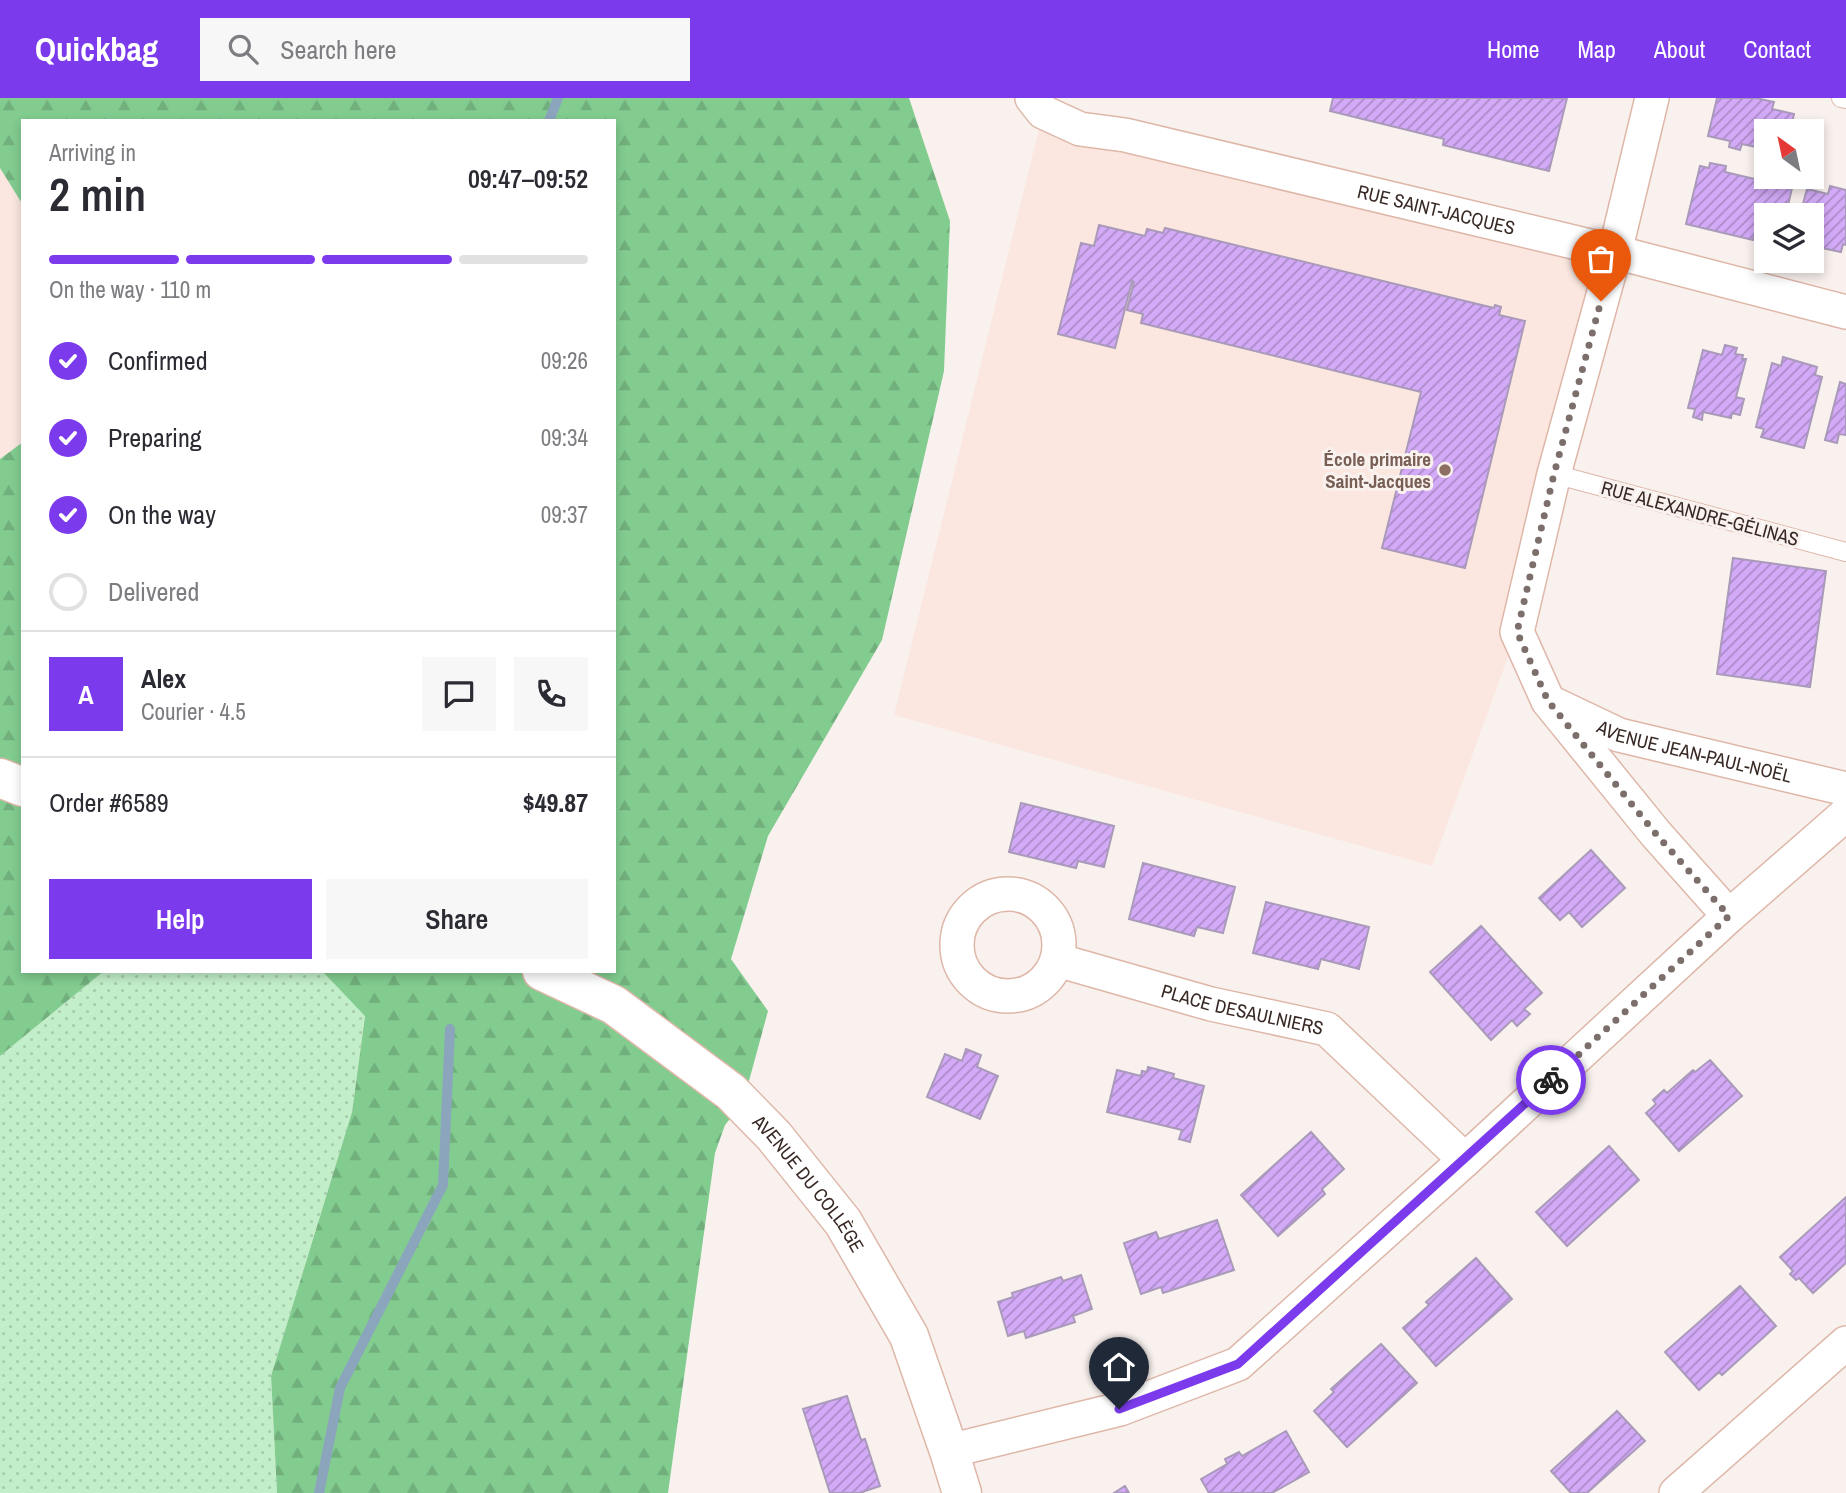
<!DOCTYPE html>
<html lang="en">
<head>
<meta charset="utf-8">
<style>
  body { margin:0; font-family:"Archivo Narrow",sans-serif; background:#f7f7f7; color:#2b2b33; height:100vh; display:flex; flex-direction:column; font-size:26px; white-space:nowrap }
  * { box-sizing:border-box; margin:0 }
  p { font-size:23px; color:#7c7c81 }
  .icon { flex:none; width:38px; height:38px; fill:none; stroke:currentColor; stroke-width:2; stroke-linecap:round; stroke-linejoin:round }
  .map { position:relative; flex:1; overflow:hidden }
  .side { position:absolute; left:21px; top:21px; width:595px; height:854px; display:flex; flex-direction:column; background:#fff; border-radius:0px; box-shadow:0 4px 10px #0003 }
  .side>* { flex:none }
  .needle { width:46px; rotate:327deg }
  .buttons { position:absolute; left:1754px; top:21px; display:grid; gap:14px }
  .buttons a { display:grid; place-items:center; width:70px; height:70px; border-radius:0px; background:#fff; box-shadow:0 4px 10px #0003; font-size:35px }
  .pin { position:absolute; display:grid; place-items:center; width:60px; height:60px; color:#fff; margin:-72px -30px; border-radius:50% 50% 50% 0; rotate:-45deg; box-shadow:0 0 7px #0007 }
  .pin .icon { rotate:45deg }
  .courier { position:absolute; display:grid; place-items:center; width:70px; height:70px; margin:-35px; border:5px solid #7c3aed; border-radius:50%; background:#fff; color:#222; box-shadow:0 2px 9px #0007 }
  .headline em { font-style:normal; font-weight:600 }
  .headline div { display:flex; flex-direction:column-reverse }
  .headline { display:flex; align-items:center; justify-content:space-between; height:119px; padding:0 28px }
  h1 { font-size:46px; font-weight:600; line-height:52px }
  .bar { display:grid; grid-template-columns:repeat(4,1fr); gap:10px 7px; align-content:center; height:84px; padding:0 28px }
  .bar i { height:9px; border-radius:5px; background:#e1e1e2 }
  .bar .active { background:#7c3aed }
  .bar p { grid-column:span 4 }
  .line { display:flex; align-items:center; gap:18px; padding:0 28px; border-top:2px solid #e1e1e2 }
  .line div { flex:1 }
  .round { display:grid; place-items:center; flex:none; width:74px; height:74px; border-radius:0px; background:#f7f7f7 }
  ol { padding:0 28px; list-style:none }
  li { display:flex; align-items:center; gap:21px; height:77px }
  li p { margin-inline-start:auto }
  li .icon { padding:7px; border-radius:50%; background:#7c3aed; color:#fff; stroke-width:4 }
  li:last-child { color:#7c7c81 }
  li i { width:38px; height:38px; border:4px solid #e1e1e2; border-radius:50% }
  .action { display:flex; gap:14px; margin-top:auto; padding:14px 28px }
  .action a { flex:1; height:80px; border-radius:0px; background:#7c3aed; color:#fff; font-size:28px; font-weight:600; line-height:80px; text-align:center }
  .action a+a { background:#f7f7f7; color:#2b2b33 }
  header { display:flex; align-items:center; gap:42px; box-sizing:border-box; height:98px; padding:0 35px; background:#7c3aed; color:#fff }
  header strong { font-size:33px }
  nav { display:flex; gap:38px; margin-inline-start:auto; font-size:24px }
  .search { width:490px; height:63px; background:#f7f7f7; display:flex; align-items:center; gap:18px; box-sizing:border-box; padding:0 24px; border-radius:0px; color:#7c7c81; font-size:26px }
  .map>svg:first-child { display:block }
  .built { fill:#fbe7e0 }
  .grass { fill:url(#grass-dots) }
  .forest { fill:url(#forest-firs) }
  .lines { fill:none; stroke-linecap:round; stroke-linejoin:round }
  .stream { stroke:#8ba5bd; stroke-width:10 }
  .building { fill:url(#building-hatch); stroke:#aa9aba; stroke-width:2 }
  .lane-casing { stroke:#deb7a9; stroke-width:20 }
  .street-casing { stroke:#deb7a9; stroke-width:36 }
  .secondary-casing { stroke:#deb7a9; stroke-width:41 }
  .lane { stroke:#fff; stroke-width:18 }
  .street { stroke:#fff; stroke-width:33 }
  .secondary { stroke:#fff; stroke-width:38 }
  .done { stroke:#7c6f6b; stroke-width:7; stroke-dasharray:0 12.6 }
  .route { stroke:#7c3aed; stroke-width:9 }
  .education-dot { fill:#8d6e63; stroke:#f9f1ee; stroke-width:2.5 }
  .labels { text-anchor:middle; stroke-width:6; stroke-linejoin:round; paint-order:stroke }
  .street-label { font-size:19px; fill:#382924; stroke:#f9f1ee }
  .education-label { font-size:19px; font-weight:bold; fill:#785e54; stroke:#f9f1ee; text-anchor:end }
</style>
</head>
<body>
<header>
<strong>Quickbag</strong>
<div class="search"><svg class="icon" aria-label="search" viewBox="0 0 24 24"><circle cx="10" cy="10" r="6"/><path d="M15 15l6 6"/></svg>Search here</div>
<nav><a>Home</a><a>Map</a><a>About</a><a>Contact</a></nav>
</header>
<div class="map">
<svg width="1846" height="1395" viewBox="0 0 1846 1395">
  <defs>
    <pattern id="grass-dots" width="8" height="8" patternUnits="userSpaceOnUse" patternTransform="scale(1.75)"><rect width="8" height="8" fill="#c2efc9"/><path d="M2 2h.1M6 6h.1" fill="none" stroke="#a7cdac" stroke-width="1.8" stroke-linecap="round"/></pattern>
    <pattern id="forest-firs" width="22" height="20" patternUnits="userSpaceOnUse" patternTransform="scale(1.75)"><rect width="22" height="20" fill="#82cc90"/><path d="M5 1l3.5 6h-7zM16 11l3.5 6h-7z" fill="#71af7c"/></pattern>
    <pattern id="building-hatch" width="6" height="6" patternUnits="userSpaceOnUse" patternTransform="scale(1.75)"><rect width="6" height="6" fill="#d3aaf7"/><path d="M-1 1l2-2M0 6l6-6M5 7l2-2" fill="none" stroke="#ac8ac8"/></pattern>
  </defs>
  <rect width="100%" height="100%" fill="#f9f1ee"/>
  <path class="built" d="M 1043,15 L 1615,154 L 1517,534 L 1432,768 L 894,617 Z
    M 0,70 L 23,107 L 23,344 L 0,361 Z"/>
  <path class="grass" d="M 104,873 L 322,873 L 365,917 L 352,1014 L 271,1278 L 277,1395 L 0,1395 L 0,958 Z"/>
  <path class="forest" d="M 0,0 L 909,0 L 950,123 L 944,273 L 882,542 L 768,738 L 731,861 L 768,913 L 743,1005 L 725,1027 L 715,1055 L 668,1395 L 277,1395 L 271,1278 L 352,1014 L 365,918 L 322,873 L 614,873 L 614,23 L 23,23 L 23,107 L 0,70 Z
    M 23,344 L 23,873 L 104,873 L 0,958 L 0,361 Z"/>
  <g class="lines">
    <path class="stream" d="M 549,23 L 558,0
      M 319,1395 L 340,1290 L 443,1087 L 450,931"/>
  </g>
  <path class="building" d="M 1333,0 L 1567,0 L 1549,73 L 1443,47 L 1444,41 L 1330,13 Z
    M 1717,0 L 1756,0 L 1774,4 L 1772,11 L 1794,16 L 1790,33 L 1766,33 L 1766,51 L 1742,46 L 1740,52 L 1729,49 L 1730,43 L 1708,38 Z
    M 1710,65 L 1726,68 L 1725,74 L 1792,90 L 1786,117 L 1766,117 L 1766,139 L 1754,136 L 1753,142 L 1686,126 L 1700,68 L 1709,70 Z
    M 1830,88 L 1846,92 L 1846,147 L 1843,146 L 1841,154 L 1812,148 L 1814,139 L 1811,138 L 1811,117 L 1800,117 L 1807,91 L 1828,96 Z
    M 1099,127 L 1145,138 L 1147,131 L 1163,135 L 1165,130 L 1494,210 L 1495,207 L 1501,209 L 1499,217 L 1525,223 L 1465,470 L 1382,450 L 1421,294 L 1141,225 L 1143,216 L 1127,212 L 1134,184 L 1132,183 L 1115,250 L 1058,236 L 1081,145 L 1094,148 Z
    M 1725,247 L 1737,250 L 1735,256 L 1743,257 L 1742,261 L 1746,261 L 1736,299 L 1744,301 L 1740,317 L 1732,315 L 1731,320 L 1703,314 L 1702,322 L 1693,319 L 1695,311 L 1688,310 L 1703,252 L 1722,257 Z
    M 1783,259 L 1817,269 L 1815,277 L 1822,279 L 1804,350 L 1761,339 L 1764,331 L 1756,329 L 1772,265 L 1781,268 Z
    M 1840,284 L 1846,286 L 1846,337 L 1839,336 L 1837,345 L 1825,342 Z
    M 1733,460 L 1826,473 L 1810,589 L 1717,576 Z
    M 1021,705 L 1114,728 L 1104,769 L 1078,763 L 1076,770 L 1009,754 Z
    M 1591,752 L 1625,790 L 1582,829 L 1569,814 L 1560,822 L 1539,800 Z
    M 1143,765 L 1235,789 L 1223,835 L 1197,829 L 1194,838 L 1129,821 Z
    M 1266,804 L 1369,829 L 1359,871 L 1321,861 L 1318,871 L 1253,855 Z
    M 1481,828 L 1542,895 L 1524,911 L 1530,916 L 1517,928 L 1512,922 L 1491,942 L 1430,874 Z
    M 966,951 L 981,957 L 977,969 L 998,978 L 980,1021 L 927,999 L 945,956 L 962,963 Z
    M 1710,962 L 1742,998 L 1679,1053 L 1646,1015 L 1656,1006 L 1653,1002 L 1664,992 L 1667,995 L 1693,972 L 1695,974 Z
    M 1148,969 L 1174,976 L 1173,980 L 1204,988 L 1190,1044 L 1179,1041 L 1182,1032 L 1107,1014 L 1117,972 L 1141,978 L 1142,973 L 1147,974 Z
    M 1311,1034 L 1344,1071 L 1322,1091 L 1325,1096 L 1278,1138 L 1241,1097 Z
    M 1609,1048 L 1639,1082 L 1567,1148 L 1536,1114 Z
    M 1846,1099 L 1846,1165 L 1813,1195 L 1799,1180 L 1796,1182 L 1790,1176 L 1793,1173 L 1780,1159 Z
    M 1217,1122 L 1234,1172 L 1163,1195 L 1161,1189 L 1141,1196 L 1124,1145 L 1156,1134 L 1159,1141 Z
    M 1476,1160 L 1512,1201 L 1436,1268 L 1403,1230 L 1429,1207 L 1426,1204 Z
    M 1081,1177 L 1092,1211 L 1073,1218 L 1075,1224 L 1026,1240 L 1024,1233 L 1008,1238 L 998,1204 L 1013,1199 L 1012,1195 L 1061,1179 L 1063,1183 Z
    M 1740,1188 L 1776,1228 L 1722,1277 L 1719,1274 L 1699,1292 L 1665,1254 Z
    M 1381,1246 L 1417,1285 L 1347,1349 L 1314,1313 L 1334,1294 L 1331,1291 Z
    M 847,1298 L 861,1342 L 865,1341 L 880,1388 L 862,1394 L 863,1395 L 830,1395 L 803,1311 Z
    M 1617,1313 L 1645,1343 L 1587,1395 L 1571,1395 L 1551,1373 Z
    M 1286,1333 L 1309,1374 L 1272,1395 L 1209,1395 L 1201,1381 L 1227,1366 L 1225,1361 L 1239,1354 L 1242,1358 Z
    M 1125,1388 L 1129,1395 L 1114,1395 Z"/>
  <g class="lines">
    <defs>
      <path id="lane" d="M 1841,0 L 1846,1
        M 1554,376 L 1846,454"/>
      <g id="street">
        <path id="s1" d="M 1032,0 L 1043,14 L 1080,31 L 1125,37 L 1615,154 L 1846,214"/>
        <path d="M 1652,0 L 1615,154 L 1554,376 L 1517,534 L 1548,603 L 1656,736 L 1729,818"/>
        <path id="s2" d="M 1556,607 L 1619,637 L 1846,691"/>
        <circle cx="1008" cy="847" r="51"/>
        <path id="s3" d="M 1057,862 L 1211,906 L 1327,931 L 1465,1062"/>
        <path d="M 949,1353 L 1120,1311 L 1238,1266 L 1465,1062 L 1729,818 L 1846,716"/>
        <path d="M 1676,1395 L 1846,1245"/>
      </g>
      <g id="secondary">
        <path d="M 0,680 L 23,689"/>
        <path id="s4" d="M 542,873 L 614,907 L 731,994 L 774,1038 L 843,1124 L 909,1238 L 949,1353 L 962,1395"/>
      </g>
    </defs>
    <use href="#lane" class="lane-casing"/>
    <use href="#street" class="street-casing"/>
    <use href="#secondary" class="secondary-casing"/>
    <use href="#lane" class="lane"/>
    <use href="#street" class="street"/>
    <use href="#secondary" class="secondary"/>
  </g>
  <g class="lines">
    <path class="done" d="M 1551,982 L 1729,818 L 1656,736 L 1548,603 L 1517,534 L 1554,376 L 1601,203"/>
    <path class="route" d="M 1119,1311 L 1238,1266 L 1551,982"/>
  </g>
  <circle class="education-dot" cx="1445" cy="372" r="7"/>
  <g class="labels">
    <g class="street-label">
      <text dy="7" stroke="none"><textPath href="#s1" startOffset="424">RUE SAINT-JACQUES</textPath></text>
      <text transform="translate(1700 415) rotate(15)" y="7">RUE ALEXANDRE-GÉLINAS</text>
      <text dy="7" stroke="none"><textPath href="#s2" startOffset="147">AVENUE JEAN-PAUL-NOËL</textPath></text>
      <text dy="7" stroke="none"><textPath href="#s3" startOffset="192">PLACE DESAULNIERS</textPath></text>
      <text dy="7" stroke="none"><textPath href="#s4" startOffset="346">AVENUE DU COLLÈGE</textPath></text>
    </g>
    <g class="education-label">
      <text x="1431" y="368">École primaire<tspan x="1431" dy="22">Saint-Jacques</tspan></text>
    </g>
  </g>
</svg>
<div class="buttons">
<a><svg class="needle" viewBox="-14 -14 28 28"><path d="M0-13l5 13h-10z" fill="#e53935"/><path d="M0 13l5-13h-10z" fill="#7c7c81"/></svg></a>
<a><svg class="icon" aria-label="layers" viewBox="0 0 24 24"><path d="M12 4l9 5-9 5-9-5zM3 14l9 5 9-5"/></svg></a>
</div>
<div class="pin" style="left:1601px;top:203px;background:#ea580c"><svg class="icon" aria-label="bag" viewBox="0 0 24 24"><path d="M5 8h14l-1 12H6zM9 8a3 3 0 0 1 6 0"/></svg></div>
<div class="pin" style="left:1119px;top:1311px;background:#1f2937"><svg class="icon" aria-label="home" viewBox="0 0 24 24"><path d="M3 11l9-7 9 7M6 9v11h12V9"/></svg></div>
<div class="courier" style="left:1551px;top:982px"><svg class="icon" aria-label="bike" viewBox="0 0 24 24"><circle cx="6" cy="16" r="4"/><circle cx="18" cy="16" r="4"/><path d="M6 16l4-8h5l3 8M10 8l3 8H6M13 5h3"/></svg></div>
<section class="side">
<div class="headline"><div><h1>2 min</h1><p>Arriving in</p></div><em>09:47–09:52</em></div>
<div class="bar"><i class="active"></i><i class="active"></i><i class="active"></i><i></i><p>On the way · 110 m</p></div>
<ol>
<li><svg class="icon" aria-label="check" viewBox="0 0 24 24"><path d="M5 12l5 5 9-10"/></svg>Confirmed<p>09:26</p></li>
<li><svg class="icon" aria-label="check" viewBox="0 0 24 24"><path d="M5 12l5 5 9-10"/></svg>Preparing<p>09:34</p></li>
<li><svg class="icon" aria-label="check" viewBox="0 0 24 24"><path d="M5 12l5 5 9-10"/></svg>On the way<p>09:37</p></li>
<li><i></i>Delivered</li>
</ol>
<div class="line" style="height:126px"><b class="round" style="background:#7c3aed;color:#fff">A</b><div><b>Alex</b><p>Courier · 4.5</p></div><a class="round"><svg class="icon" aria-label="chat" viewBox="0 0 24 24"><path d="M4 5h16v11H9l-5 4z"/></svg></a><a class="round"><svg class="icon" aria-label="phone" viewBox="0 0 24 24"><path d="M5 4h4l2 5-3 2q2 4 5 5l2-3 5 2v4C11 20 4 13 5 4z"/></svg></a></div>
<div class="line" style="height:91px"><div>Order #6589</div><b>$49.87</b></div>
<div class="action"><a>Help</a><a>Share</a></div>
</section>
</div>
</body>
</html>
